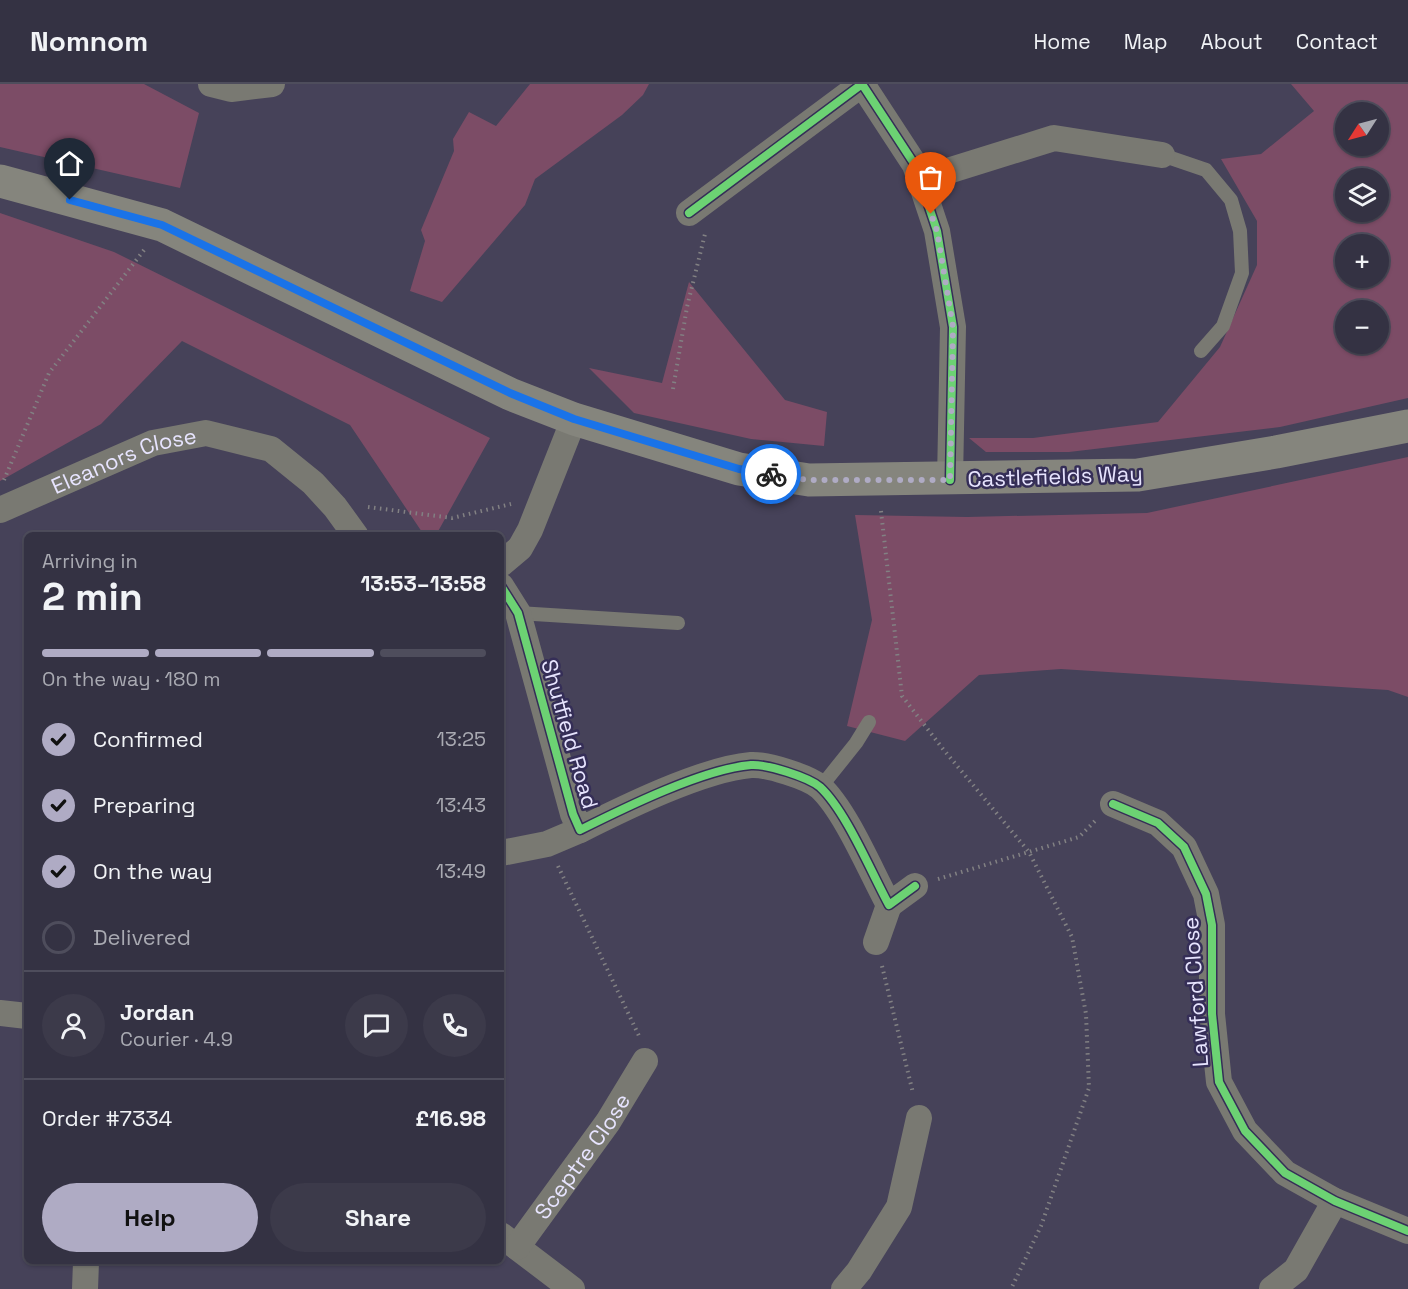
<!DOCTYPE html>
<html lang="en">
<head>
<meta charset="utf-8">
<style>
  body { margin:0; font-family:"Space Grotesk",sans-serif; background:#3c3a4a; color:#f1f3f6; height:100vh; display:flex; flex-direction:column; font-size:22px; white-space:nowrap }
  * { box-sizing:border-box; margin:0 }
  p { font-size:20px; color:#a9aab2 }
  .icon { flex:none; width:33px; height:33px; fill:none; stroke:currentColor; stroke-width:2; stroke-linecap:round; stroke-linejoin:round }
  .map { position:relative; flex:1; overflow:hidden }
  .sheet { position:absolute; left:24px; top:448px; width:480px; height:732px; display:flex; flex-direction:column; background:#343243; border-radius:9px; box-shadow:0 2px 4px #0004,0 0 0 2px #4e4d5c }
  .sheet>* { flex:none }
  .needle { width:39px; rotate:234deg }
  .controls { position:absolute; left:1335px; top:18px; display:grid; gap:12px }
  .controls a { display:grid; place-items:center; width:54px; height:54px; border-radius:50%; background:#343243; box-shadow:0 2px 4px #0004,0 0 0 2px #4e4d5c; font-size:30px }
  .pin { position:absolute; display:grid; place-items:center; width:51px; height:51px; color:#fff; margin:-62px -26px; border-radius:50% 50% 50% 0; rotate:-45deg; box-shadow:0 0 6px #0007 }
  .pin .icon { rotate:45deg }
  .courier { position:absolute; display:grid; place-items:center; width:60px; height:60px; margin:-30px; border:4px solid #1a73e8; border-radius:50%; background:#fff; color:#222; box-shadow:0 2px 8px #0007 }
  .head em { font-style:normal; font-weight:700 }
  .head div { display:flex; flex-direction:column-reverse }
  .head { display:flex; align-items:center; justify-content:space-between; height:102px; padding:0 18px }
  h1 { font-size:39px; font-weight:700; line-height:45px }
  .bar { display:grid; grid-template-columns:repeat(4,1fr); gap:9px 6px; align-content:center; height:72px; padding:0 18px }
  .bar i { height:8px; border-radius:4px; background:#4e4d5c }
  .bar .selected { background:#afabc4 }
  .bar p { grid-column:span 4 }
  .line { display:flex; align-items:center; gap:15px; padding:0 18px; border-top:2px solid #4e4d5c }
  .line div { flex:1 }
  .round { display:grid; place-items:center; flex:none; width:63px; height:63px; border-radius:32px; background:#3c3a4a }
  ol { padding:0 18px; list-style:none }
  li { display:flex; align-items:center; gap:18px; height:66px }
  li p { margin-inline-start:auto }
  li .icon { padding:6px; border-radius:50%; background:#afabc4; color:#111; stroke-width:4 }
  li:last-child { color:#a9aab2 }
  li i { width:33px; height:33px; border:3px solid #4e4d5c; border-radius:50% }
  .cta { display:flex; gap:12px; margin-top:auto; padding:12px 18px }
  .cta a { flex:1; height:69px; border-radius:36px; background:#afabc4; color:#111; font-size:24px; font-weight:700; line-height:69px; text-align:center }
  .cta a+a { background:#3c3a4a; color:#f1f3f6 }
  header { display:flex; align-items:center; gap:36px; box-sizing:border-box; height:84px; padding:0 30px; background:#343243; border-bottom:2px solid #4e4d5c }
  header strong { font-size:28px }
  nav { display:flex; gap:33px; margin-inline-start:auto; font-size:21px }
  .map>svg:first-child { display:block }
  .green { fill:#7c4c66; fill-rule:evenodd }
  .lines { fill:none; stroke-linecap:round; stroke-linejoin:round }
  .path { stroke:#828183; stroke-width:4; stroke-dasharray:1.5 4.5; stroke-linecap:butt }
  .lane { stroke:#797972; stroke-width:14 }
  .street { stroke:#797972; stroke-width:26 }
  .secondary { stroke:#85857d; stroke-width:33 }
  .cycleway-casing { stroke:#352e57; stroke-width:11 }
  .cycleway { stroke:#6cd273; stroke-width:8 }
  .done { stroke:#afabc4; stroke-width:6; stroke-dasharray:0 10.8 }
  .route { stroke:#1a73e8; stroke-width:8 }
  .labels { text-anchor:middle; stroke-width:5; stroke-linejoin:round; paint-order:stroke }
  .street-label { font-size:22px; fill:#e7e4fe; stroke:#352e57 }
</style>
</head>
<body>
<header>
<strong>Nomnom</strong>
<nav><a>Home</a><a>Map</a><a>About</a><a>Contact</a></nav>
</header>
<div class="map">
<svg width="1408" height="1205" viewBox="0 0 1408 1205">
  <rect width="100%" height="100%" fill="#464259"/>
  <path class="green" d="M 0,0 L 144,0 L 199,29 L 180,104 L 0,63 Z
    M 530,0 L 649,0 L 643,11 L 622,31 L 535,95 L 525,121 L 442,218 L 410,207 L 425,157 L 421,146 L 454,67 L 453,55 L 469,28 L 496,42 Z
    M 1291,0 L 1408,0 L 1408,314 L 1280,343 L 1069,368 L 986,368 L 969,354 L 1033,354 L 1158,338 L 1220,263 L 1257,181 L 1257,137 L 1221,75 L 1261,70 L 1314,27 ZM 1346,28 L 1378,28 L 1378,62 L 1346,62 ZM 1346,94 L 1378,94 L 1378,128 L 1346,128 ZM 1346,160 L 1378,160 L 1378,194 L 1346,194 ZM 1346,226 L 1378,226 L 1378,260 L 1346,260 Z
    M 0,129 L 114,168 L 490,354 L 436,451 L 424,451 L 350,341 L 182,257 L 101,340 L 0,397 Z
    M 689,198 L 785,316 L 827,328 L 824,362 L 751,355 L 634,329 L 589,284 L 662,299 Z
    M 1408,373 L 1408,613 L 1388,606 L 1061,585 L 979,591 L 905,657 L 847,642 L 872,536 L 855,431 L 967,433 L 1147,429 Z"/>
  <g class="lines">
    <path class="path" d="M 673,305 L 687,223 L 705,150
      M 4,396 L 49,289 L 144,166
      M 368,423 L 452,434 L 511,420
      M 881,427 L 902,612 L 943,665 L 1029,768 L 1072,853 L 1086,930 L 1089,1004 L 1041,1142 L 1011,1205
      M 558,782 L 640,954
      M 938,795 L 1079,753 L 1095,737
      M 882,882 L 913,1009"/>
    <path class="lane" d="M 1162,71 L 1206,86 L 1231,116 L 1240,147 L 1242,189 L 1223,242 L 1201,267
      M 518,529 L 678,539
      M 820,704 L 856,659 L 869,638"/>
    <g class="street">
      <path d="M 211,0 L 231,5 L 272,0"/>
      <path d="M 919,96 L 1054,54 L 1162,71"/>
      <path d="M 689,129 L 862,0 L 915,81 L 937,147 L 953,243 L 950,396"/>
      <path id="s1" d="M 0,426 L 153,359 L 206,349 L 271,365 L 313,399 L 335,423 L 356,452"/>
      <path d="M 501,480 L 520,464 L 530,446 L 574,335"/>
      <path d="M 501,502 L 518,529 L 573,730 L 580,746 C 624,724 703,685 751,681 C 767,680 808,693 820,703 C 846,727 871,788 889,821 L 915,802"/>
      <path d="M 1113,720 L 1158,739 L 1184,763 L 1206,810 L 1212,841 L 1212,930 L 1219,998 L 1245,1047 L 1285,1089 L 1335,1117 L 1408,1147"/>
      <path d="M 501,769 L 547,760 L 580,746"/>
      <path d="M 876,858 L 889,821"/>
      <path d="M 0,929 L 27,932"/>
      <path d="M 501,1151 L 572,1205"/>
      <path id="s2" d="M 517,1163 L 608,1038 L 645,977"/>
      <path d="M 85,1205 L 86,1178"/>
      <path d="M 844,1205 L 859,1187 L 899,1123 L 919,1034"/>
      <path d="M 1272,1205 L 1296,1186 L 1335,1117"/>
    </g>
    <path class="secondary" d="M 0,97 L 162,141 L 510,310 L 574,335 L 739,385 L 809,396 L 1138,391 L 1276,368 L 1408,342"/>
    <defs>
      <path id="cycleway" d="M 689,129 L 862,0 L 915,81 L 937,147 L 953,243 L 950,396
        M 501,502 L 518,529 L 573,730 L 580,746 C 624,724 703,685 751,681 C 767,680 808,693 820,703 C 846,727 871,788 889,821 L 915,802
        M 1113,720 L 1158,739 L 1184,763 L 1206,810 L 1212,841 L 1212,930 L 1219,998 L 1245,1047 L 1285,1089 L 1335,1117 L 1408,1147"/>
    </defs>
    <use href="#cycleway" class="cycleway-casing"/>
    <use href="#cycleway" class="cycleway"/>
  </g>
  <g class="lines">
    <path class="done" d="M 771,390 L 808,396 L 950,396 L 953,243 L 937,147 L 931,130"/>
    <path class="route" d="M 70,116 L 162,141 L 510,309 L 574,335 L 739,385 L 771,390"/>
  </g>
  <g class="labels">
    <g class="street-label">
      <text dy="8" stroke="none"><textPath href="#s1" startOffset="134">Eleanors Close</textPath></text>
      <text transform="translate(1055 392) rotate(-2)" y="8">Castlefields Way</text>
      <text transform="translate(570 650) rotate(74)" y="8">Shutfield Road</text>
      <text transform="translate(1195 908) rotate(-94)" y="8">Lawford Close</text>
      <text dy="8" stroke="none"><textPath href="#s2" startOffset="112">Sceptre Close</textPath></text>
    </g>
  </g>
</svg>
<div class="controls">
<a><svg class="needle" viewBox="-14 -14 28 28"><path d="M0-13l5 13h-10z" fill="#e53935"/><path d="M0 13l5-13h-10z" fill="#a9aab2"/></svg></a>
<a><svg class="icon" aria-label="layers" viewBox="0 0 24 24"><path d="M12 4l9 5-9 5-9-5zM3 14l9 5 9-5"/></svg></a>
<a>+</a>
<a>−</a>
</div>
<div class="pin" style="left:931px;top:130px;background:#ea580c"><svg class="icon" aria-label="bag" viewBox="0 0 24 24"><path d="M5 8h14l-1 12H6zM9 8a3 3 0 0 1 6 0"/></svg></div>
<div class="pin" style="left:70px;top:116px;background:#1f2937"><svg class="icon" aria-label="home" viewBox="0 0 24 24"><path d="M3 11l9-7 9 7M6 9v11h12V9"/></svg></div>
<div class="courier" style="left:771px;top:390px"><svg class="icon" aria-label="bike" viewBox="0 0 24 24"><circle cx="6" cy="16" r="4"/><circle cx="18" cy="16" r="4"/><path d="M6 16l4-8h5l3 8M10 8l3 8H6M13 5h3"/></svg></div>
<section class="sheet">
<div class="head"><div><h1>2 min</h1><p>Arriving in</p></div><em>13:53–13:58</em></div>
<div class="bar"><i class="selected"></i><i class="selected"></i><i class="selected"></i><i></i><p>On the way · 180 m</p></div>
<ol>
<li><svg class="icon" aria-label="check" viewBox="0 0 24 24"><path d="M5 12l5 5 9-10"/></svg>Confirmed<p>13:25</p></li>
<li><svg class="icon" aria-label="check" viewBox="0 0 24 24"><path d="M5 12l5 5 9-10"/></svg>Preparing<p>13:43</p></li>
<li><svg class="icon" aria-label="check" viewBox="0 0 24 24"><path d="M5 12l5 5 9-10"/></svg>On the way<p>13:49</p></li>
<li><i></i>Delivered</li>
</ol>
<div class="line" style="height:108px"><a class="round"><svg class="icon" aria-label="person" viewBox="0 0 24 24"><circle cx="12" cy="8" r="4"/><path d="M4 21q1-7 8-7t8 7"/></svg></a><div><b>Jordan</b><p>Courier · 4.9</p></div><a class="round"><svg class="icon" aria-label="chat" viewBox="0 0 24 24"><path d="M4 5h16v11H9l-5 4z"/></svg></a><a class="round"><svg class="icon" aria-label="phone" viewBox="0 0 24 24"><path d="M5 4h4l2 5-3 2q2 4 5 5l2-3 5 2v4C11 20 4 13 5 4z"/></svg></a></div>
<div class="line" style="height:78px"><div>Order #7334</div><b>£16.98</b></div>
<div class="cta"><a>Help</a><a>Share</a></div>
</section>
</div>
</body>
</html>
